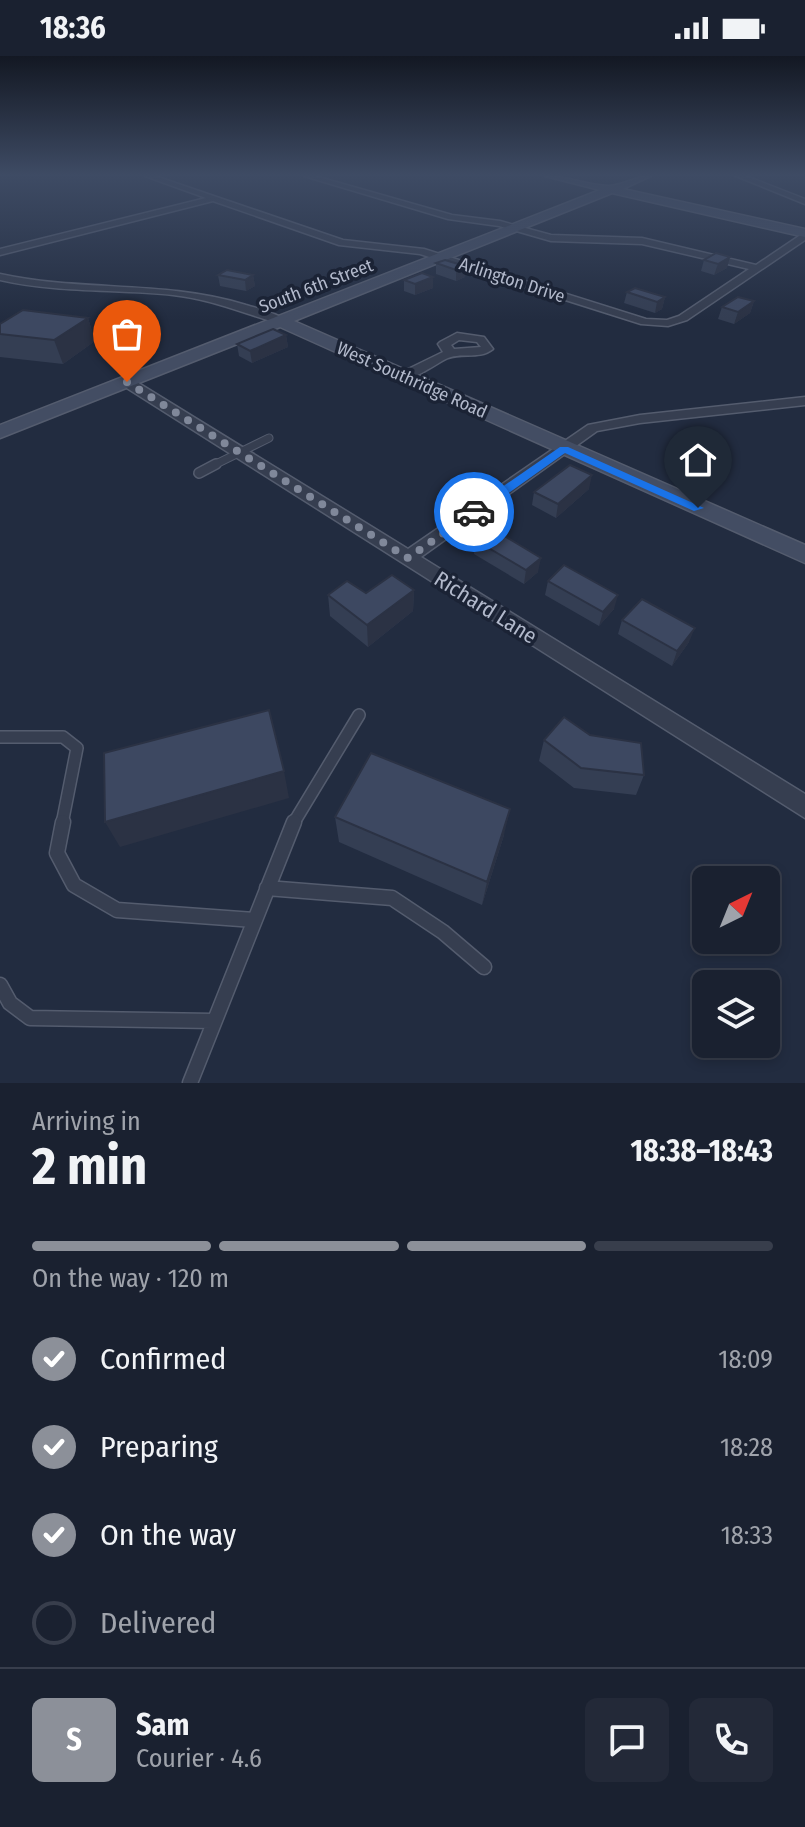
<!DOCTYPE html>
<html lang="en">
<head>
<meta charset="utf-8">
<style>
  body { margin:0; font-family:"Fira Sans Condensed",sans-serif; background:#232938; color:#f1f3f6; height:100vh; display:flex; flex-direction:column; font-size:30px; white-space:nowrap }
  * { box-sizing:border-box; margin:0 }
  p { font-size:26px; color:#9fa3ab }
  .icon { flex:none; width:44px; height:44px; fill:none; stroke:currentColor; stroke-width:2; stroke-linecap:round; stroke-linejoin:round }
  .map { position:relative; height:1027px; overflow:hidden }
  .drawer { display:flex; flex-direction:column; background:#1a2130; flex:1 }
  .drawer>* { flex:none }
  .needle { width:52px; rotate:43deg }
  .buttons { position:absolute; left:692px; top:810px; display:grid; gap:16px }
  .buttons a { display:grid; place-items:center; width:88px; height:88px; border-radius:12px; background:#1a2130; box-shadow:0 4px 12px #0003,0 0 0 2px #383e4c; font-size:40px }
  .pin { position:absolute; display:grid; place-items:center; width:68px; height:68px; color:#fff; margin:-82px -34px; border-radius:50% 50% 50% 0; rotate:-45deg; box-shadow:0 0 8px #0007 }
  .pin .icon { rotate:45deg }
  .courier { position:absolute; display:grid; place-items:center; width:80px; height:80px; margin:-40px; border:6px solid #1a73e8; border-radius:50%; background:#fff; color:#222; box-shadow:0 2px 10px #0007 }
  .summary em { font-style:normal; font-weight:700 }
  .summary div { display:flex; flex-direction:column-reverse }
  .summary { display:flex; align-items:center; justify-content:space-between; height:136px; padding:0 32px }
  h1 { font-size:52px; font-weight:700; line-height:60px }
  .bar { display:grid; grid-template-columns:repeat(4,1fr); gap:12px 8px; align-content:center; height:96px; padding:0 32px }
  .bar i { height:10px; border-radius:6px; background:#383e4c }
  .bar .on { background:#8c9099 }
  .bar p { grid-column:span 4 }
  .line { display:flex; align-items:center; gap:20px; padding:0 32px; border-top:2px solid #383e4c }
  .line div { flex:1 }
  .round { display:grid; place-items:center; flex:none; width:84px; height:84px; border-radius:12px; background:#232938 }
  ol { padding:0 32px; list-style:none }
  li { display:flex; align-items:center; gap:24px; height:88px }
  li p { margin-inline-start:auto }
  li .icon { padding:8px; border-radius:50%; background:#8c9099; color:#fff; stroke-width:4 }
  li:last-child { color:#9fa3ab }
  li i { width:44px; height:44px; border:4px solid #383e4c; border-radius:50% }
  .status { display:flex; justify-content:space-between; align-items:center; height:56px; padding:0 40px; background:#1a2130; direction:ltr }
  .status svg { height:22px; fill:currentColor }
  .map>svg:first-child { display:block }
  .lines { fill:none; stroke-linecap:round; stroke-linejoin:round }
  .lane-far3-casing { stroke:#545c6e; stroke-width:9 }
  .lane-far2-casing { stroke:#545c6e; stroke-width:12 }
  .lane-far1-casing { stroke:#545c6e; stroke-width:14 }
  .lane-casing { stroke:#545c6e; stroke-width:17 }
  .street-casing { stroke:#545c6e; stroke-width:3 }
  .secondary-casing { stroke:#545c6e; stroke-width:3 }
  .lane-far3 { stroke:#363e50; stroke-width:7 }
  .lane-far2 { stroke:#363e50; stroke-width:9 }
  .lane-far1 { stroke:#363e50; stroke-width:11 }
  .lane { stroke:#363e50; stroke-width:14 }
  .street { fill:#363e50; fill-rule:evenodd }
  .secondary { fill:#434d63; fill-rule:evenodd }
  .wall { fill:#343e53 }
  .shaded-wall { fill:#2b3244 }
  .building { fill:#3d4861; stroke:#2b3244; stroke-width:2 }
  .route { fill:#1a73e8 }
  .done { stroke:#80889a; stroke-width:8; stroke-dasharray:0 14.4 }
  .labels { text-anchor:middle; stroke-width:7; stroke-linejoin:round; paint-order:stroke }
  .far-street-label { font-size:18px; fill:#b2b9cb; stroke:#1b2335 }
  .street-label { font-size:22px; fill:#b2b9cb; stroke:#1b2335 }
</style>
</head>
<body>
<div class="status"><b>18:36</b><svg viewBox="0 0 49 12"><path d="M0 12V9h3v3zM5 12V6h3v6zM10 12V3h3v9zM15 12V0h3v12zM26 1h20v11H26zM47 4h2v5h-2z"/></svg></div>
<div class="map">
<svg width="805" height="1027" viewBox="0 0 805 1027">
  <rect width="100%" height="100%" fill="#222c40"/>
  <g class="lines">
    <defs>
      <path id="lane-far3" d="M 212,410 L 269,382"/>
      <path id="lane-far2" d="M 199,417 L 216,408"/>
      <path id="lane-far1" d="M 0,681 L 63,681 L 77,692 L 62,768
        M 293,768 L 359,659"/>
      <path id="lane" d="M 63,766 L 57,797 L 74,829 L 117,854 L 254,864
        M 267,832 L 392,842 L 443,876 L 484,911
        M 0,929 L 10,947 L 30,962 L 213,965
        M 190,1027 L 294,766"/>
      <path id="street" d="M 145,120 L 155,120 L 343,184 L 424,193 L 646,263 L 667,264 L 679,260 L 749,213 L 642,188 L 551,185 L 499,170 L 448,163 L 304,120 L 315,120 L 452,159 L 500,165 L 551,179 L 642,182 L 756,209 L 802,178 L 805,177 L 805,184 L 687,264 L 668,270 L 641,268 L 420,198 L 339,189 L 213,145 L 0,199 L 0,193 L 206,142 Z
        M 736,120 L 746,120 L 805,143 L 805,148 Z
        M 0,218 C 82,236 166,224 246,249 C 260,253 276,257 287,265 L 281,268 C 245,258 211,243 173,239 C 115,233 57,237 0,224 Z
        M 457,277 L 484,281 L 493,293 C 479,304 464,296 448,302 C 433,309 416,324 400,323 L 400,317 L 443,296 L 438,288 L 440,286 ZM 459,284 L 477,286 L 481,291 L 454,293 L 451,289 Z
        M 122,323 L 132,323 L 408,493 L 588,369 L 640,359 L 805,341 L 805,349 L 640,367 L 597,375 L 421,501 L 805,738 L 805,762 L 122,329 Z"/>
      <path id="secondary" d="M 545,120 C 567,120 587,129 608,130 C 622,130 636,120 651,120 L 623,133 L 805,173 L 805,181 L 612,137 L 294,265 L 805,489 L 805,507 L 280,271 L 0,382 L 0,369 L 600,134 Z"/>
    </defs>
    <use href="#lane-far3" class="lane-far3-casing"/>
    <use href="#lane-far2" class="lane-far2-casing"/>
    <use href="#lane-far1" class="lane-far1-casing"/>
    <use href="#lane" class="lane-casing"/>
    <use href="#street" class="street-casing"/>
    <use href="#secondary" class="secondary-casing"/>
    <use href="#lane-far3" class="lane-far3"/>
    <use href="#lane-far2" class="lane-far2"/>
    <use href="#lane-far1" class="lane-far1"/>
    <use href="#lane" class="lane"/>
    <use href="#street" class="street"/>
    <use href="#secondary" class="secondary"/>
  </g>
  <path class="wall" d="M 716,197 L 727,212 L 714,219 L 701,215 L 704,204 Z
    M 445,204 L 465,221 L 456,225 L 436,218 L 436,207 Z
    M 218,219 L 253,219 L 255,230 L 246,235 L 220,230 Z
    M 433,221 L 433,232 L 415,239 L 404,235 L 404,224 Z
    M 627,236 L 665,241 L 662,253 L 655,257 L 624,247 Z
    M 754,245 L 750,257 L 734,268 L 718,263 L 722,251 Z
    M 88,262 L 95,285 L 63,308 L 0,301 L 0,268 Z
    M 286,279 L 288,291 L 252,307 L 239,300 L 237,288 Z
    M 589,433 L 556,462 L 532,449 L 534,436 Z
    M 475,484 L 538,516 L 524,528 L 474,498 Z
    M 548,525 L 614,553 L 599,570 L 545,539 Z
    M 414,534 L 413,555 L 368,591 L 330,560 L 328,539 Z
    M 622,564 L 689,586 L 672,610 L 618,578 Z
    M 544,684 L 644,719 L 636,739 L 574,732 L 539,705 Z
    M 335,761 L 504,779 L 482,849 L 339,786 Z"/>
  <path class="shaded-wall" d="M 730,201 L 727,212 L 714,219 L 718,208 Z
    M 465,210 L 465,221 L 456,225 L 456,214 Z
    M 253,219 L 255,230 L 246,235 L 245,224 Z
    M 433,221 L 433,232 L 415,239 L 415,228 Z
    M 665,241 L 662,253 L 655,257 L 657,246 Z
    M 754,245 L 750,257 L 734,268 L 738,256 Z
    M 88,262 L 95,285 L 63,308 L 54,284 Z
    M 286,279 L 288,291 L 252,307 L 250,295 Z
    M 592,419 L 589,433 L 556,462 L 558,448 Z
    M 541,502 L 538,516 L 524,528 L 526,514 Z
    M 414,534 L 413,555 L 368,591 L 367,569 Z
    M 618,539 L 614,553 L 599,570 L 603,556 Z
    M 695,572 L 689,586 L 672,610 L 677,595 Z
    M 284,715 L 289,742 L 120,791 L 105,766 Z
    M 510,753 L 504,779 L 482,849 L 487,826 Z"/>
  <path class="building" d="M 716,197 L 730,201 L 718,208 L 704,204 Z
    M 445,204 L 465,210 L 456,214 L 436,207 Z
    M 227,214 L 253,219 L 245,224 L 218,219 Z
    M 422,217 L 433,221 L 415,228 L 404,224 Z
    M 635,232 L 665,241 L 657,246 L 627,236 Z
    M 738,241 L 754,245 L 738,256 L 722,251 Z
    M 23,254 L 88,262 L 54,284 L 0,278 L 0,268 Z
    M 273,273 L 286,279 L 250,295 L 237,288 Z
    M 570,409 L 592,419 L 558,448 L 534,436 Z
    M 491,472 L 541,502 L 526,514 L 475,484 Z
    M 564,509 L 618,539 L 603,556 L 548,525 Z
    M 392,519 L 414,534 L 367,569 L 328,539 L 347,525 L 366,537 Z
    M 642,543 L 695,572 L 677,595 L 622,564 Z
    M 269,654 L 284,715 L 105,766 L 104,697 Z
    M 564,661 L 590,679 L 641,687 L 644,719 L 581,712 L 544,684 Z
    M 371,697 L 510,753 L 487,826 L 335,761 Z"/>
  <linearGradient id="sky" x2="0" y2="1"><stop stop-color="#131823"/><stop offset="0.45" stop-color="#3e4b64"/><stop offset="1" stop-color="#3e4b64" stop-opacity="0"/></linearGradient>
  <rect width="805" height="264" fill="url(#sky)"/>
  <path class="route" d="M 560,391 L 568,391 L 704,452 L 694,455 L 565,397 L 478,459 L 469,459 L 469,454 Z"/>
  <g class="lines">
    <path class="done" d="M 127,326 L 408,502 L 474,456"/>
  </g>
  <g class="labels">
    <g class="far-street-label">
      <text transform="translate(512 224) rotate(18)" y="6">Arlington Drive</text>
      <text transform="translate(316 230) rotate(-21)" y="6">South 6th Street</text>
      <text transform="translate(412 324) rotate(24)" y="6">West Southridge Road</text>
    </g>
    <g class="street-label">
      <text transform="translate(486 551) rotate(32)" y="8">Richard Lane</text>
    </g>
  </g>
</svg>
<div class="buttons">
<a><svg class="needle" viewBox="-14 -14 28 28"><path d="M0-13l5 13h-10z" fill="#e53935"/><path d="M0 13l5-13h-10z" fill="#9fa3ab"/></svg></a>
<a><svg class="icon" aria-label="layers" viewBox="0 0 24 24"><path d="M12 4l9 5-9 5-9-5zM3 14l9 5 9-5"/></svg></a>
</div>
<div class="pin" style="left:127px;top:326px;background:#ea580c"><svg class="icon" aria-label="bag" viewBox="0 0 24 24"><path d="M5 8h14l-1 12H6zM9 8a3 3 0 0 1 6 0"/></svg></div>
<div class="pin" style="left:698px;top:452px;background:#1f2937"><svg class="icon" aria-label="home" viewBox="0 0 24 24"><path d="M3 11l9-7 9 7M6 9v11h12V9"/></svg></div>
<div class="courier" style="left:474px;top:456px"><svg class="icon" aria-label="car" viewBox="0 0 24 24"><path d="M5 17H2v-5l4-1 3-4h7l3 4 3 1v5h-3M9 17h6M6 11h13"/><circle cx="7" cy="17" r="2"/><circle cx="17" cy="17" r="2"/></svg></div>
</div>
<section class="drawer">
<div class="summary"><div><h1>2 min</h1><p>Arriving in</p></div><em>18:38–18:43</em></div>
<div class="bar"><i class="on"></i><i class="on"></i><i class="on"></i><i></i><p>On the way · 120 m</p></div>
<ol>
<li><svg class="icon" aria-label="check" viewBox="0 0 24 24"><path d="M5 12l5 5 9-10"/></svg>Confirmed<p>18:09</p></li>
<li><svg class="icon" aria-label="check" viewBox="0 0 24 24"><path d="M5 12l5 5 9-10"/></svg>Preparing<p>18:28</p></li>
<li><svg class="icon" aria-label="check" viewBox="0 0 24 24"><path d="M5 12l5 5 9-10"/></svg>On the way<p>18:33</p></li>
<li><i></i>Delivered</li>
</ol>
<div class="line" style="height:144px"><b class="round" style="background:#8c9099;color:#fff">S</b><div><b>Sam</b><p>Courier · 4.6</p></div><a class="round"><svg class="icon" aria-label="chat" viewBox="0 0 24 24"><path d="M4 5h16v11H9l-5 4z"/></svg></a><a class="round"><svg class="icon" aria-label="phone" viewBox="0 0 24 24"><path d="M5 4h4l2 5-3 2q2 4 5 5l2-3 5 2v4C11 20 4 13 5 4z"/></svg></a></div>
</section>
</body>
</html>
